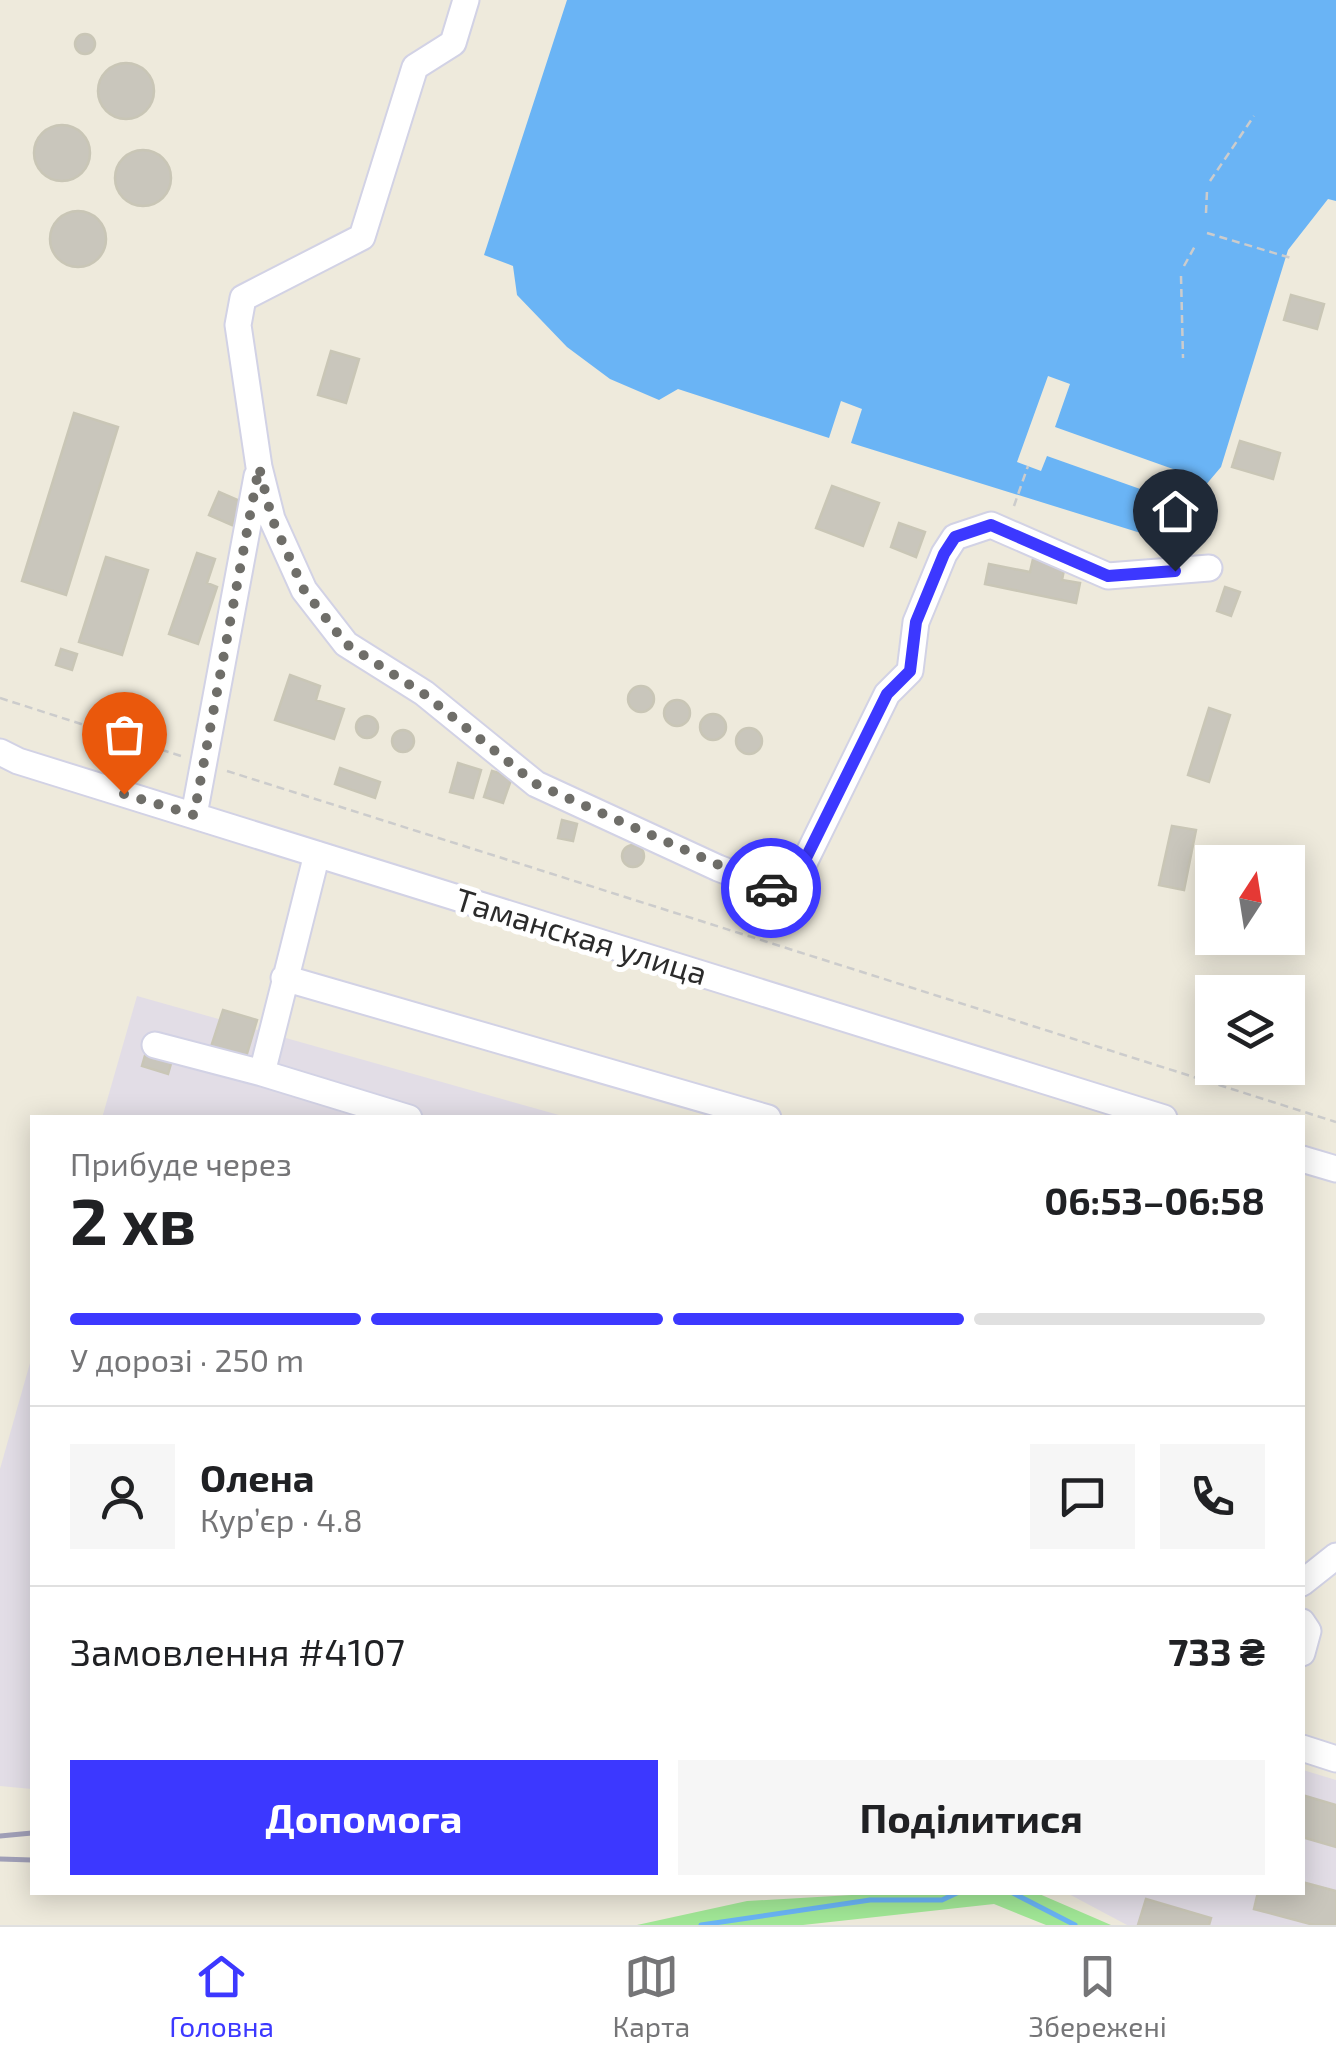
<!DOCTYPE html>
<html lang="uk">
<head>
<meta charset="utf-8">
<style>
  body { margin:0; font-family:"Exo 2",sans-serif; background:#f6f6f6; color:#202124; height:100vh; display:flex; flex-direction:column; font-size:38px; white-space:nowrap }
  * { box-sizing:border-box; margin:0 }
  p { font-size:32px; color:#757577 }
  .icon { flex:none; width:55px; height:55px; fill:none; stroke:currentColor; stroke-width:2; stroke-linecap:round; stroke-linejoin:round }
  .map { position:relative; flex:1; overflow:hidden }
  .panel { position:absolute; left:30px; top:1115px; width:1275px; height:780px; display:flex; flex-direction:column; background:#fff; border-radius:0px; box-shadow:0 5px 25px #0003 }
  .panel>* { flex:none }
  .needle { width:65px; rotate:12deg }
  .buttons { position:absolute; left:1195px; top:845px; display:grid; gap:20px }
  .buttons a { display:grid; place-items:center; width:110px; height:110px; border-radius:0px; background:#fff; box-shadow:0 5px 25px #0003; font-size:50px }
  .pin { position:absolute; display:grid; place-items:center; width:85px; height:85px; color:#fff; margin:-102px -42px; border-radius:50% 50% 50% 0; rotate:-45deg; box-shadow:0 0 10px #0007 }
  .pin .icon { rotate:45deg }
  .courier { position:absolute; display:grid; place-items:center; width:100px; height:100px; margin:-50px; border:8px solid #3c38ff; border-radius:50%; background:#fff; color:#222; box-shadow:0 2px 12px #0007 }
  .overview em { font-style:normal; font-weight:700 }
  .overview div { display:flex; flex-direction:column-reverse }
  .overview { display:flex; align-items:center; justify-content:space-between; height:170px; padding:0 40px }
  h1 { font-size:65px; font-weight:700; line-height:75px }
  .bar { display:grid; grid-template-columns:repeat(4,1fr); gap:15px 10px; align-content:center; height:120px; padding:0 40px }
  .bar i { height:12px; border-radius:8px; background:#e0e0e0 }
  .bar .active { background:#3c38ff }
  .bar p { grid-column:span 4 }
  .line { display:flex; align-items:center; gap:25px; padding:0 40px; border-top:2px solid #e0e0e0 }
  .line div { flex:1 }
  .round { display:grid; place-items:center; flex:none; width:105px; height:105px; border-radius:0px; background:#f6f6f6 }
  .primary-button { display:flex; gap:20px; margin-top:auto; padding:20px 40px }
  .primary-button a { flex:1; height:115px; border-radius:0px; background:#3c38ff; color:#fff; font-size:40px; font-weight:700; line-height:115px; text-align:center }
  .primary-button a+a { background:#f6f6f6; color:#202124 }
  .menu { display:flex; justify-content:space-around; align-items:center; height:140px; border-top:2px solid #e0e0e0; background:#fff; font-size:28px; color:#757577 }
  .menu a { display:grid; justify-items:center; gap:5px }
  .menu .active { color:#3c38ff }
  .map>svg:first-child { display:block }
  .industrial { fill:#e2dde6 }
  .green { fill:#a1e796 }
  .water { fill:#6ab4f5 }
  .pier { fill:#eeeadc }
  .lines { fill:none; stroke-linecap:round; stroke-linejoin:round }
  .stream { stroke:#6ab4f5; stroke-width:5 }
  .building { fill:#c9c6bc; stroke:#c9c6b6; stroke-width:2.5 }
  .minor-casing { stroke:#d2d2e5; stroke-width:29 }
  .path { stroke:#ccc; stroke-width:2.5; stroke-dasharray:8 5; stroke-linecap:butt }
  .minor { stroke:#fff; stroke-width:25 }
  .rail { stroke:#a09fb7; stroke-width:5 }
  .done { stroke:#6f6e69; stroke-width:10; stroke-dasharray:0 18 }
  .route { stroke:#3c38ff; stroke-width:12 }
  .labels { text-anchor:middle; stroke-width:10; stroke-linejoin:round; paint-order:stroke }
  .street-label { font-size:32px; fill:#2b2b2b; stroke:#fff }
</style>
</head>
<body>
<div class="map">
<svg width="1336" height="1925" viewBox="0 0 1336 1925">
  <rect width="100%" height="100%" fill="#eeeadc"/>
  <path class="industrial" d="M 137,996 L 566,1117 L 102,1118 Z
    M 32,1356 L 32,1789 L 0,1786 L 0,1469 Z
    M 1303,1770 L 1336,1780 L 1336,1925 L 1127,1925 L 1067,1893 L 1302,1892 Z"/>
  <path class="green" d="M 903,1892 L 1037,1893 L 1111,1925 L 1046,1925 L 994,1904 L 803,1925 L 637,1925 L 747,1901 Z"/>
  <path class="water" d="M 567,0 L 1336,0 L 1336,201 L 1328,199 L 1288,250 L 1221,467 L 1160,539 L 851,443 L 862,409 L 841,401 L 829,438 L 678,389 L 659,400 L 610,379 L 567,347 L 517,295 L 513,266 L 484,255 Z"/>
  <path class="pier" d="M 1048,376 L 1070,384 L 1055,427 L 1201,479 L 1191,507 L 1047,456 L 1041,471 L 1017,462 Z"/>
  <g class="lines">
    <path class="stream" d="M 1011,1892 L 1075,1925
      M 701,1925 L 870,1900 L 942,1900 L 959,1892"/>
  </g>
  <path class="building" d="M75 44a10 10 0 1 1 20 0a10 10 0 1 1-20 0Z
    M98 91a28 28 0 1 1 56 0a28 28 0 1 1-56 0Z
    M34 153a28 28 0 1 1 56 0a28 28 0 1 1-56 0Z
    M115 178a28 28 0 1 1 56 0a28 28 0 1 1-56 0Z
    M50 239a28 28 0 1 1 56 0a28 28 0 1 1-56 0Z
    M 1291,295 L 1324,304 L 1317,329 L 1284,320 Z
    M 331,351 L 359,359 L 346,403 L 318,395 Z
    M 74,413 L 118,427 L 66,595 L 22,581 Z
    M 1240,441 L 1280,453 L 1273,479 L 1232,467 Z
    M 832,486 L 879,503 L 863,546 L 816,528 Z
    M 219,492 L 242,502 L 232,525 L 209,515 Z
    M 899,523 L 925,532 L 916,557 L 891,547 Z
    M 197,553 L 215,559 L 207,583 L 217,587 L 198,644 L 169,634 Z
    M 106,557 L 148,570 L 122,655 L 79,642 Z
    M 1033,559 L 1065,565 L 1062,580 L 1080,583 L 1076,603 L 985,584 L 989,564 L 1030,572 Z
    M 1225,587 L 1240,592 L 1231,616 L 1217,611 Z
    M 61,649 L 77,654 L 72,670 L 56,665 Z
    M 290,675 L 320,686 L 316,700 L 344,709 L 334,739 L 275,720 Z
    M628 699a13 13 0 1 1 26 0a13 13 0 1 1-26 0Z
    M664 713a13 13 0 1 1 26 0a13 13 0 1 1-26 0Z
    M 1209,708 L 1230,715 L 1209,782 L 1188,775 Z
    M700 727a13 13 0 1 1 26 0a13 13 0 1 1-26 0Z
    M356 727a11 11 0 1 1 22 0a11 11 0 1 1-22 0Z
    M736 741a13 13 0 1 1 26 0a13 13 0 1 1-26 0Z
    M392 741a11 11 0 1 1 22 0a11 11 0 1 1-22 0Z
    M 458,763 L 481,770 L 473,798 L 450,792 Z
    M 340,768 L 380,782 L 375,798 L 335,784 Z
    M 492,771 L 512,777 L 503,803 L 484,797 Z
    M 562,820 L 577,824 L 573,841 L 558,838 Z
    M 1172,826 L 1196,830 L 1184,890 L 1159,885 Z
    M622 856a11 11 0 1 1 22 0a11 11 0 1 1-22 0Z
    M 223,1010 L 257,1020 L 246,1057 L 211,1047 Z
    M 146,1052 L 172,1060 L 168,1074 L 142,1066 Z
    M 1302,1795 L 1336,1805 L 1336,1847 L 1302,1837 Z
    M 1302,1882 L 1336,1891 L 1336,1925 L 1314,1925 L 1254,1909 L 1258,1892 L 1302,1892 Z
    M 1146,1899 L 1211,1918 L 1209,1925 L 1138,1925 Z"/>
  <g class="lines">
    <defs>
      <path id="minor" d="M 466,0 L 453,43 L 415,67 L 362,237 L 243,298 L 238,325 L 259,467 L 272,519 L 304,590 L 346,644 L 424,693 L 536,784 L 718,868 L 778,891 L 802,867 L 887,694 L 910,671 L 916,622 L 944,554 L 955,537 L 991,525 L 1108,576 L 1209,568
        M 0,752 L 18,761 L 1164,1118
        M 194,815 L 257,476
        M 317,854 L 262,1073 L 409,1118
        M 284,978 L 768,1118
        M 155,1045 L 262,1073
        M 1302,1159 L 1336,1169
        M 1302,1583 L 1336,1556
        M 1302,1622 L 1308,1631 L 1302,1653
        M 1302,1748 L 1336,1759"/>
    </defs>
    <use href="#minor" class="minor-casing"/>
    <path class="path" d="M 1210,181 L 1254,116
      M 1206,213 L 1207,191
      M 1207,233 L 1291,258
      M 1184,266 L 1195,246
      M 1181,276 L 1183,358
      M 1014,506 L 1028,466
      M 0,698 L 181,756
      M 227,771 L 1336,1122"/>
    <use href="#minor" class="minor"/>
    <path class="rail" d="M 0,1836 L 32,1833
      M 0,1859 L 32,1860"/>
  </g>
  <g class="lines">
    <path class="done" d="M 124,794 L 194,815 L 259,467 L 272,519 L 304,590 L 346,644 L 424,694 L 536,784 L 771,888"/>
    <path class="route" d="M 771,888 L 778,891 L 802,866 L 887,694 L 910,671 L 916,622 L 944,554 L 955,537 L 991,525 L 1108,576 L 1175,571"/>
  </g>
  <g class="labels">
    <g class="street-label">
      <text transform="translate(581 937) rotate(17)" y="11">Таманская улица</text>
    </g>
  </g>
</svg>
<div class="buttons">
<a><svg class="needle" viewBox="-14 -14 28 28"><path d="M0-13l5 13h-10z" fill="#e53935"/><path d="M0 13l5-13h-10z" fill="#757577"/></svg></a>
<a><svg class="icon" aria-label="layers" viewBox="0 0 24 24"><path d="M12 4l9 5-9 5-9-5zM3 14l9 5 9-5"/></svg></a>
</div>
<div class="pin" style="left:124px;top:794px;background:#ea580c"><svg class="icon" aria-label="bag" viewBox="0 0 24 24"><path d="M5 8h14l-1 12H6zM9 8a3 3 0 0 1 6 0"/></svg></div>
<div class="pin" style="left:1175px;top:571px;background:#1f2937"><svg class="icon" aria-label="home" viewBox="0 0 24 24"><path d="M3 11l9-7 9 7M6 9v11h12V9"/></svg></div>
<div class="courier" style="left:771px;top:888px"><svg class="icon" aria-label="car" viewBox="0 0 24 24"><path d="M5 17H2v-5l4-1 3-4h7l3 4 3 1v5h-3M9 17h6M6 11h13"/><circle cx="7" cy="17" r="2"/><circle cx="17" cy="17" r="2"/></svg></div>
<section class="panel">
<div class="overview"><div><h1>2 хв</h1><p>Прибуде через</p></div><em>06:53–06:58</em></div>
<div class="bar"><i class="active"></i><i class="active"></i><i class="active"></i><i></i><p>У дорозі · 250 m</p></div>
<div class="line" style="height:180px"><a class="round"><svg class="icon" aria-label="person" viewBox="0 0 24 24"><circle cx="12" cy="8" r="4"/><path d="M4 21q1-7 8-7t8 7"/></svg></a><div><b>Олена</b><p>Кур’єр · 4.8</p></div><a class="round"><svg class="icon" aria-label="chat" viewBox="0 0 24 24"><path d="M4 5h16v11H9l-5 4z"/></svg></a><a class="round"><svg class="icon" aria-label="phone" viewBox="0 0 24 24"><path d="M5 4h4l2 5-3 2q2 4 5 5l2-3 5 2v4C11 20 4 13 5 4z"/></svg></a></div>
<div class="line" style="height:130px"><div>Замовлення #4107</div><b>733 ₴</b></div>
<div class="primary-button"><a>Допомога</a><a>Поділитися</a></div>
</section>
</div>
<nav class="menu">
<a class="active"><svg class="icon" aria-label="home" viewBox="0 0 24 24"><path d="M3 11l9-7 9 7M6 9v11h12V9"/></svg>Головна</a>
<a><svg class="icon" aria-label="map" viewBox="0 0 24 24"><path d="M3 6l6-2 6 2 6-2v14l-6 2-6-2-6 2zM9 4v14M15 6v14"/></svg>Карта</a>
<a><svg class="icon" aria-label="saved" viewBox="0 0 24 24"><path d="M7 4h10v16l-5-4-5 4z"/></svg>Збережені</a>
</nav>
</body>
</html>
